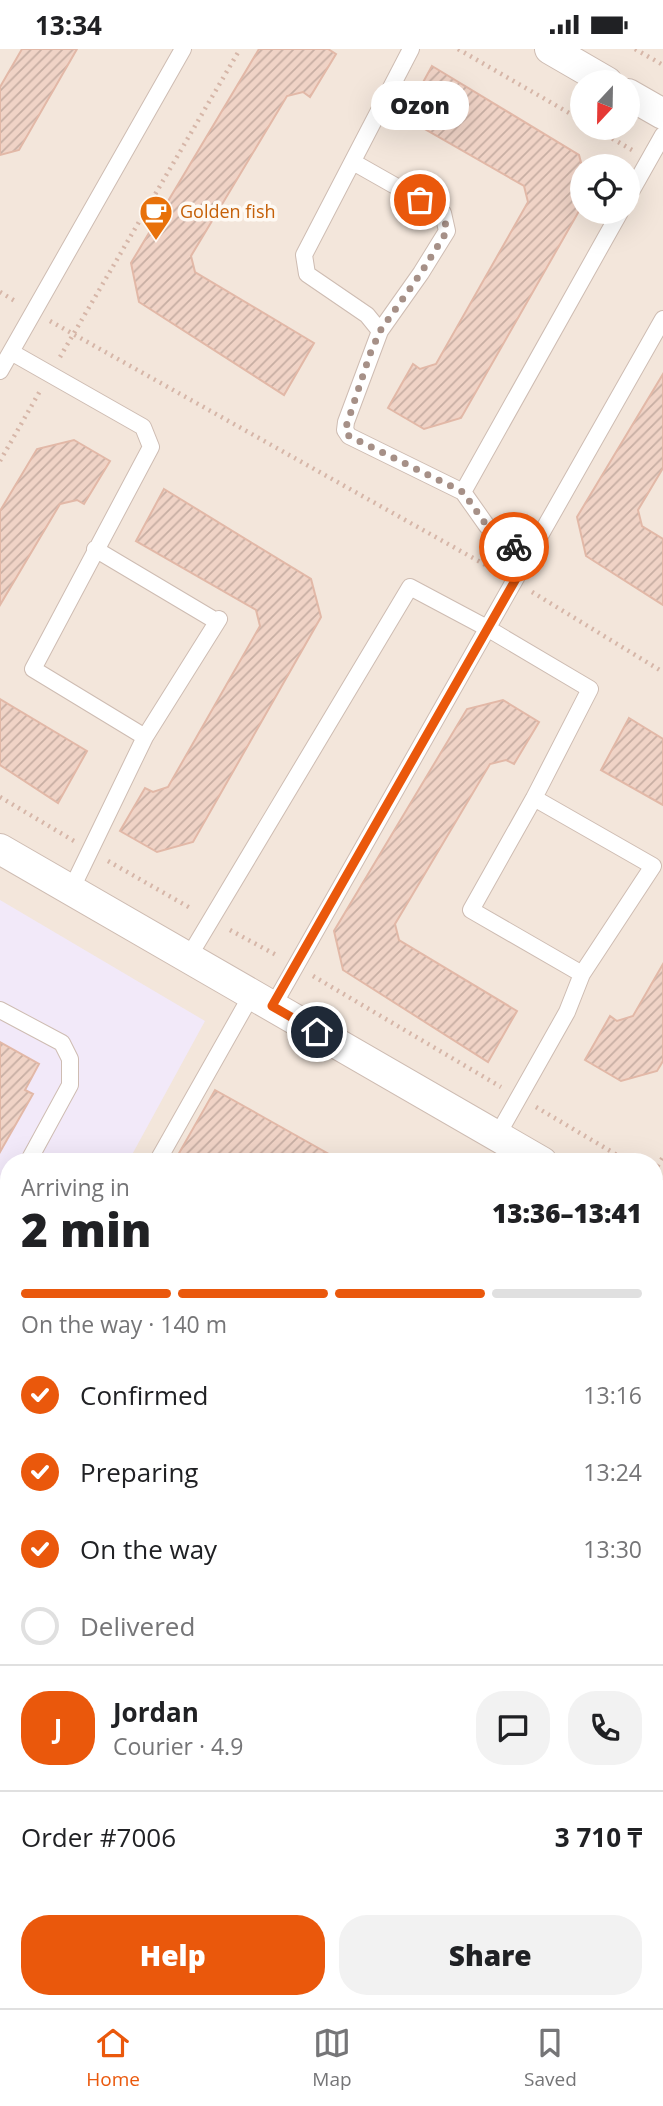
<!DOCTYPE html>
<html lang="en">
<head>
<meta charset="utf-8">
<style>
  body { margin:0; font-family:"Open Sans",sans-serif; background:#f2f2f2; color:#202124; height:100vh; display:flex; flex-direction:column; font-size:26px; white-space:nowrap }
  * { box-sizing:border-box; margin:0 }
  p { font-size:23px; color:#757577 }
  .icon { flex:none; width:38px; height:38px; fill:none; stroke:currentColor; stroke-width:2; stroke-linecap:round; stroke-linejoin:round }
  .map { position:relative; flex:1; overflow:hidden }
  .side { position:absolute; left:0px; top:1104px; width:663px; height:856px; display:flex; flex-direction:column; background:#fff; border-radius:28px 28px 0 0; box-shadow:0 7px 28px #0002 }
  .side>* { flex:none }
  .needle { width:46px; rotate:202deg }
  .controls { position:absolute; left:570px; top:21px; display:grid; gap:14px }
  .controls a { display:grid; place-items:center; width:70px; height:70px; border-radius:50%; background:#fff; box-shadow:0 7px 28px #0002; font-size:35px }
  .pin { position:absolute; display:grid; place-items:center; width:60px; height:60px; color:#fff; margin:-30px; border:4px solid #fff; border-radius:50%; box-shadow:0 2px 7px #0007 }
  .courier { position:absolute; display:grid; place-items:center; width:70px; height:70px; margin:-35px; border:5px solid #ea580c; border-radius:50%; background:#fff; color:#222; box-shadow:0 2px 9px #0007 }
  .bubble { position:absolute; height:49px; border-radius:24px; background:#fff; box-shadow:0 7px 28px #0002; font-size:23px; font-weight:800; line-height:49px; text-align:center }
  .headline em { font-style:normal; font-weight:800 }
  .headline div { display:flex; flex-direction:column-reverse }
  .headline { display:flex; align-items:center; justify-content:space-between; height:119px; padding:0 21px }
  h1 { font-size:46px; font-weight:800; line-height:52px }
  .bar { display:grid; grid-template-columns:repeat(4,1fr); gap:10px 7px; align-content:center; height:84px; padding:0 21px }
  .bar i { height:9px; border-radius:5px; background:#e0e0e0 }
  .bar .on { background:#ea580c }
  .bar p { grid-column:span 4 }
  .line { display:flex; align-items:center; gap:18px; padding:0 21px; border-top:2px solid #e0e0e0 }
  .line div { flex:1 }
  .round { display:grid; place-items:center; flex:none; width:74px; height:74px; border-radius:28px; background:#f2f2f2 }
  ol { padding:0 21px; list-style:none }
  li { display:flex; align-items:center; gap:21px; height:77px }
  li p { margin-inline-start:auto }
  li .icon { padding:7px; border-radius:50%; background:#ea580c; color:#fff; stroke-width:4 }
  li:last-child { color:#757577 }
  li i { width:38px; height:38px; border:4px solid #e0e0e0; border-radius:50% }
  .action { display:flex; gap:14px; margin-top:auto; padding:14px 21px }
  .action a { flex:1; height:80px; border-radius:28px; background:#ea580c; color:#fff; font-size:28px; font-weight:800; line-height:80px; text-align:center }
  .action a+a { background:#f2f2f2; color:#202124 }
  .status { display:flex; justify-content:space-between; align-items:center; height:49px; padding:0 35px; background:#fff; direction:ltr }
  .status svg { height:19px; fill:currentColor }
  .dock { display:flex; justify-content:space-around; align-items:center; height:98px; border-top:2px solid #e0e0e0; background:#fff; font-size:19px; color:#757577 }
  .dock a { display:grid; justify-items:center; gap:4px }
  .dock .on { color:#ea580c }
  .map>svg:first-child { display:block }
  .residential { fill:#f3e6db; fill-rule:evenodd }
  .education { fill:#f2e9f9 }
  .grass { fill:#daeacb }
  .building { fill:url(#building-hatch); stroke:#e2b8a7; stroke-width:2 }
  .lines { fill:none; stroke-linecap:round; stroke-linejoin:round }
  .service-casing { stroke:#cebcb2; stroke-width:18 }
  .minor-casing { stroke:#cebcb2; stroke-width:32 }
  .path { stroke:#d6b6a8; stroke-width:4.5; stroke-dasharray:2 5; stroke-linecap:butt }
  .service { stroke:#fff; stroke-width:16 }
  .minor { stroke:#fff; stroke-width:30 }
  .done { stroke:#a69087; stroke-width:7; stroke-dasharray:0 12.6 }
  .route { stroke:#ea580c; stroke-width:9 }
  .labels { text-anchor:middle; stroke-width:7; stroke-linejoin:round; paint-order:stroke }
  .food-label { font-size:18px; fill:#c56008; stroke:#fef9f3; text-anchor:start }
</style>
</head>
<body>
<div class="status"><b>13:34</b><svg viewBox="0 0 49 12"><path d="M0 12V9h3v3zM5 12V6h3v6zM10 12V3h3v9zM15 12V0h3v12zM26 1h20v11H26zM47 4h2v5h-2z"/></svg></div>
<div class="map">
<svg width="663" height="1959" viewBox="0 0 663 1959">
  <defs>
    <pattern id="building-hatch" width="6" height="6" patternUnits="userSpaceOnUse" patternTransform="scale(1.75)"><rect width="6" height="6" fill="#f0d3c6"/><path d="M-1 1l2-2M0 6l6-6M5 7l2-2" fill="none" stroke="#c7aea3"/></pattern>
  </defs>
  <rect width="100%" height="100%" fill="#fcf5ed"/>
  <path class="residential" d="M 0,0 L 663,0 L 663,1652 L 655,1653 L 654,1113 L 9,1113 L 9,1703 L 0,1703 ZM 583,33 L 628,33 L 628,79 L 583,79 ZM 583,117 L 628,117 L 628,163 L 583,163 Z"/>
  <path class="education" d="M 0,851 L 205,972 L 128,1113 L 9,1113 L 9,1562 L 0,1557 Z"/>
  <path class="grass" d="M 0,1557 L 9,1562 L 9,1665 L 0,1666 Z"/>
  <path class="building" d="M 22,0 L 77,0 L 19,101 L 0,106 L 0,38 Z
    M 259,0 L 328,0 L 336,5 L 310,48 L 303,43 L 287,47 L 191,207 L 195,223 L 314,294 L 284,346 L 139,253 L 131,214 Z
    M 432,17 L 579,106 L 583,121 L 583,155 L 461,369 L 424,380 L 388,359 L 413,315 L 420,320 L 436,315 L 528,153 L 524,137 L 404,68 Z
    M 663,325 L 663,419 L 638,461 L 642,477 L 663,490 L 663,556 L 586,507 L 577,468 Z
    M 74,391 L 110,412 L 84,455 L 77,451 L 60,455 L 0,556 L 0,462 L 37,400 Z
    M 164,440 L 311,530 L 321,568 L 193,793 L 157,803 L 120,782 L 145,739 L 153,743 L 168,738 L 260,577 L 256,561 L 136,492 Z
    M 0,650 L 87,702 L 58,754 L 0,716 Z
    M 503,651 L 539,673 L 514,715 L 506,711 L 490,715 L 395,875 L 399,891 L 517,962 L 488,1013 L 343,921 L 334,882 L 467,660 Z
    M 629,669 L 663,690 L 663,756 L 601,721 Z
    M 663,915 L 663,1012 L 657,1022 L 621,1032 L 585,1011 L 610,967 L 617,972 L 633,967 Z
    M 0,993 L 39,1015 L 25,1041 L 33,1045 L 0,1103 Z
    M 215,1041 L 265,1069 L 343,1113 L 174,1113 Z"/>
  <g class="lines">
    <defs>
      <path id="service" d="M 411,0 L 304,206 L 307,225 L 367,266 L 380,282 L 346,373 L 345,381 L 349,387 L 463,443 L 620,163
        M 353,113 L 443,164 L 447,182 L 421,224 L 380,282
        M 628,148 L 663,86
        M 11,303 L 143,378 L 151,398 L 33,620 L 145,688 L 71,841
        M 0,322 L 183,0
        M 463,443 L 487,477 L 529,507
        M 95,500 L 216,572 L 219,570 L 145,688
        M 534,749 L 653,817 L 582,925
        M 188,909 L 410,538 L 487,579 L 590,640 L 534,749 L 471,861 L 582,925 L 567,963 L 497,1087
        M 273,957 L 663,270
        M 0,961 L 62,994 L 70,1010 L 70,1036 L 28,1113
        M 157,1113 L 252,945
        M 0,1166 L 9,1150
        M 0,1251 L 9,1256
        M 654,1381 L 663,1381"/>
      <path id="minor" d="M 550,0 L 607,33
        M 628,45 L 663,65
        M 0,800 L 542,1113
        M 654,1178 L 663,1183
        M 654,1681 L 663,1680
        M 0,1731 L 9,1731"/>
    </defs>
    <use href="#service" class="service-casing"/>
    <use href="#minor" class="minor-casing"/>
    <path class="path" d="M 458,0 L 583,72
      M 635,0 L 663,16
      M 594,79 L 632,101
      M 0,243 L 15,252
      M 50,272 L 498,523
      M 60,308 L 240,0
      M 0,412 L 40,342
      M 532,543 L 663,623
      M 0,748 L 74,792
      M 108,812 L 192,860
      M 230,881 L 278,907
      M 313,927 L 501,1038
      M 536,1058 L 629,1113
      M 654,1123 L 663,1108
      M 654,1128 L 663,1133
      M 654,1630 L 663,1630
      M 657,1653 L 663,1637
      M 0,1679 L 9,1678"/>
    <use href="#service" class="service"/>
    <use href="#minor" class="minor"/>
  </g>
  <g class="lines">
    <path class="done" d="M 420,151 L 443,164 L 447,182 L 421,224 L 380,282 L 370,305 L 345,381 L 349,387 L 463,443 L 487,477 L 514,498"/>
    <path class="route" d="M 317,983 L 272,957 L 529,507 L 514,498"/>
  </g>
  <defs>
    <symbol id="cafe-pin" viewBox="-11 -11 22 30"><path d="M0 17L-7.5 6A9.5 9.5 0 1 1 7.5 6Z" fill="#e8710a" stroke="#fef9f3"/><path d="M-5.5-4.5H6V0H3Q3 3.5 0 3.5H-2.5Q-5.5 3.5-5.5 0ZM3-3.2v2h1.7v-2ZM-6 4.5H4V6H-6Z" fill="#fff"/></symbol>
  </defs>
  <g fill-rule="evenodd">
    <use href="#cafe-pin" x="137" y="144" width="38" height="52"/>
  </g>
  <g class="labels">
    <g class="food-label">
      <text x="180" y="169">Golden fish</text>
    </g>
  </g>
</svg>
<div class="controls">
<a><svg class="needle" viewBox="-14 -14 28 28"><path d="M0-13l5 13h-10z" fill="#e53935"/><path d="M0 13l5-13h-10z" fill="#757577"/></svg></a>
<a><svg class="icon" aria-label="locate" viewBox="0 0 24 24"><circle cx="12" cy="12" r="6"/><path d="M12 2v4M12 18v4M2 12h4M18 12h4"/></svg></a>
</div>
<div class="pin" style="left:420px;top:151px;background:#ea580c"><svg class="icon" aria-label="bag" viewBox="0 0 24 24"><path d="M5 8h14l-1 12H6zM9 8a3 3 0 0 1 6 0"/></svg></div>
<div class="pin" style="left:317px;top:983px;background:#1f2937"><svg class="icon" aria-label="home" viewBox="0 0 24 24"><path d="M3 11l9-7 9 7M6 9v11h12V9"/></svg></div>
<div class="courier" style="left:514px;top:498px"><svg class="icon" aria-label="bike" viewBox="0 0 24 24"><circle cx="6" cy="16" r="4"/><circle cx="18" cy="16" r="4"/><path d="M6 16l4-8h5l3 8M10 8l3 8H6M13 5h3"/></svg></div>
<div class="bubble" style="left:371px;top:32px;width:98px">Ozon</div>
<section class="side">
<div class="headline"><div><h1>2 min</h1><p>Arriving in</p></div><em>13:36–13:41</em></div>
<div class="bar"><i class="on"></i><i class="on"></i><i class="on"></i><i></i><p>On the way · 140 m</p></div>
<ol>
<li><svg class="icon" aria-label="check" viewBox="0 0 24 24"><path d="M5 12l5 5 9-10"/></svg>Confirmed<p>13:16</p></li>
<li><svg class="icon" aria-label="check" viewBox="0 0 24 24"><path d="M5 12l5 5 9-10"/></svg>Preparing<p>13:24</p></li>
<li><svg class="icon" aria-label="check" viewBox="0 0 24 24"><path d="M5 12l5 5 9-10"/></svg>On the way<p>13:30</p></li>
<li><i></i>Delivered</li>
</ol>
<div class="line" style="height:126px"><b class="round" style="background:#ea580c;color:#fff">J</b><div><b>Jordan</b><p>Courier · 4.9</p></div><a class="round"><svg class="icon" aria-label="chat" viewBox="0 0 24 24"><path d="M4 5h16v11H9l-5 4z"/></svg></a><a class="round"><svg class="icon" aria-label="phone" viewBox="0 0 24 24"><path d="M5 4h4l2 5-3 2q2 4 5 5l2-3 5 2v4C11 20 4 13 5 4z"/></svg></a></div>
<div class="line" style="height:91px"><div>Order #7006</div><b>3 710 ₸</b></div>
<div class="action"><a>Help</a><a>Share</a></div>
</section>
</div>
<nav class="dock">
<a class="on"><svg class="icon" aria-label="home" viewBox="0 0 24 24"><path d="M3 11l9-7 9 7M6 9v11h12V9"/></svg>Home</a>
<a><svg class="icon" aria-label="map" viewBox="0 0 24 24"><path d="M3 6l6-2 6 2 6-2v14l-6 2-6-2-6 2zM9 4v14M15 6v14"/></svg>Map</a>
<a><svg class="icon" aria-label="saved" viewBox="0 0 24 24"><path d="M7 4h10v16l-5-4-5 4z"/></svg>Saved</a>
</nav>
</body>
</html>
